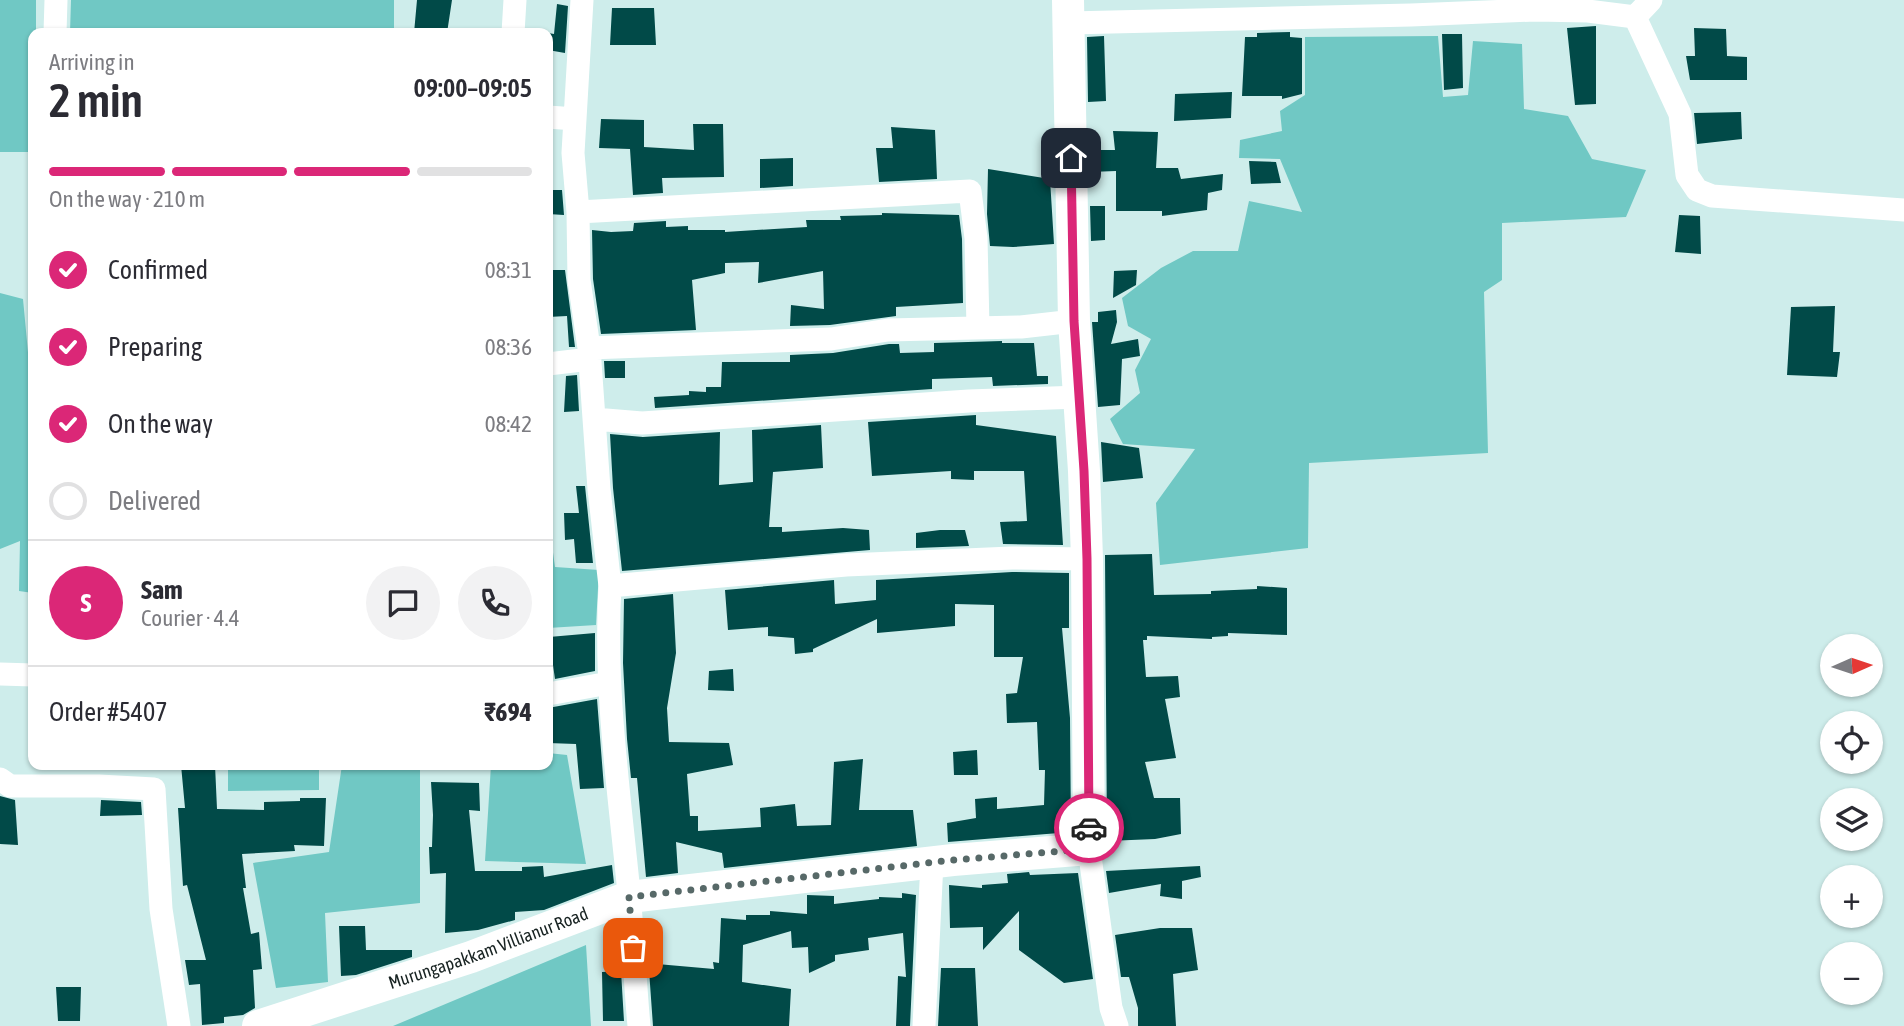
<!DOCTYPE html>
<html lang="en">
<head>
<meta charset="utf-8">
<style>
  body { margin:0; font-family:"Asap Condensed",sans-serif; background:#f2f2f3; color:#2b2b33; height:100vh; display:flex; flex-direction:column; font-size:26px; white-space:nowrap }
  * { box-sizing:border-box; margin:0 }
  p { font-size:23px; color:#7c7c81 }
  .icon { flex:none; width:38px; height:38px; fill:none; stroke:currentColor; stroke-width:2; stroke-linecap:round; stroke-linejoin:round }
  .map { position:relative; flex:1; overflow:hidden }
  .details { position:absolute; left:28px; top:28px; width:525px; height:742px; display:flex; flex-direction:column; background:#fff; border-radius:14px; box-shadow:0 2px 5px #0004 }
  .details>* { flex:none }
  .needle { width:46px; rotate:87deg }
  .controls { position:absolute; left:1820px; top:634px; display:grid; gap:14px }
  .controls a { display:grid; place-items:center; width:63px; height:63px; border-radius:50%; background:#fff; box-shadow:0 2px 5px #0004; font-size:35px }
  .pin { position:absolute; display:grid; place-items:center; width:60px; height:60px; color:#fff; margin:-30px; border-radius:14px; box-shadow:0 4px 10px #0006 }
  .courier { position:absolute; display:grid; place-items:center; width:70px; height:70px; margin:-35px; border:5px solid #db2777; border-radius:50%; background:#fff; color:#222; box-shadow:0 2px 9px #0007 }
  .head em { font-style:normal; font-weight:600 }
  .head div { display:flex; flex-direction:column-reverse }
  .head { display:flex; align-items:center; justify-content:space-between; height:119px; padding:0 21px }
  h1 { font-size:46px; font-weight:600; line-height:52px }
  .bar { display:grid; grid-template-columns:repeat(4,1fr); gap:10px 7px; align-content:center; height:84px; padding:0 21px }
  .bar i { height:9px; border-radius:5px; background:#e1e1e2 }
  .bar .current { background:#db2777 }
  .bar p { grid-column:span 4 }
  .line { display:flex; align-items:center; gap:18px; padding:0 21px; border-top:2px solid #e1e1e2 }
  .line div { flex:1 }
  .round { display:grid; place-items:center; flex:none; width:74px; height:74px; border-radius:37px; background:#f2f2f3 }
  ol { padding:0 21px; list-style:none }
  li { display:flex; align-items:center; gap:21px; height:77px }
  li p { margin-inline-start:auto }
  li .icon { padding:7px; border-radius:50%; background:#db2777; color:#fff; stroke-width:4 }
  li:last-child { color:#7c7c81 }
  li i { width:38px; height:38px; border:4px solid #e1e1e2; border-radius:50% }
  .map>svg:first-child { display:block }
  .green { fill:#70c8c4 }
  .building { fill:#014a48 }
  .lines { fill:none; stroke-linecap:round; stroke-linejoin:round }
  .minor { stroke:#fff; stroke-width:23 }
  .secondary { stroke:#fff; stroke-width:32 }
  .done { stroke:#576968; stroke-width:7; stroke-dasharray:0 12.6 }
  .route { stroke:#db2777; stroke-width:9 }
  .labels { text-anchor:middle; stroke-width:7; stroke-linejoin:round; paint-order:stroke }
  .street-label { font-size:18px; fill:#172221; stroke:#dbfaf8 }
</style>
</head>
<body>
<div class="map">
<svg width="1904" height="1026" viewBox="0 0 1904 1026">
  <rect width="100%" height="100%" fill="#ceedeb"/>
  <path class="green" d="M 0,0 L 36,0 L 36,33 L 33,33 L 33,152 L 0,152 Z
    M 71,0 L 394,0 L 394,33 L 70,33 Z
    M 1438,36 L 1443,97 L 1468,95 L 1473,41 L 1522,44 L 1524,109 L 1568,116 L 1592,159 L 1646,170 L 1626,217 L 1502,223 L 1502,280 L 1484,292 L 1488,453 L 1309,463 L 1308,548 L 1160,565 L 1156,503 L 1195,449 L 1123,444 L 1110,419 L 1140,393 L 1135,370 L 1151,339 L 1128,326 L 1122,298 L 1161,268 L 1193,251 L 1238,251 L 1249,201 L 1302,212 L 1280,159 L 1239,158 L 1240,140 L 1282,131 L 1280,111 L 1305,95 L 1305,37 Z
    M 0,293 L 23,299 L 29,363 L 33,363 L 33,593 L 19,591 L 20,541 L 0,549 Z
    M 548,516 L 555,567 L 599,570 L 596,625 L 548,628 Z
    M 548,753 L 567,755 L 586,864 L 485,861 L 491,765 L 548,765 Z
    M 228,765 L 319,765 L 319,790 L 228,791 Z
    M 342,765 L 420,765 L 420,903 L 325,913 L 328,982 L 276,988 L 253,863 L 329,852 Z
    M 586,945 L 591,1026 L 393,1026 Z"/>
  <path class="building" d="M 417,0 L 452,0 L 447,33 L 414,33 Z
    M 557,4 L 568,6 L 565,53 L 548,50 L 548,33 L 554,34 Z
    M 612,8 L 654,8 L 656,45 L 610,45 Z
    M 1596,26 L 1596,104 L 1575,105 L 1567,28 Z
    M 1694,28 L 1726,29 L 1727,56 L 1747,57 L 1747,80 L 1690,80 L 1686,56 L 1695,56 Z
    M 1290,32 L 1290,37 L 1302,38 L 1302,94 L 1282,99 L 1282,96 L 1242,96 L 1245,37 L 1257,37 L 1257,33 Z
    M 1442,34 L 1462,34 L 1463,88 L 1444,90 Z
    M 1104,36 L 1106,101 L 1088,102 L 1087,37 Z
    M 1232,92 L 1231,118 L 1174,121 L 1175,94 Z
    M 1741,112 L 1742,139 L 1697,144 L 1694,113 Z
    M 601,119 L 644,120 L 644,147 L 694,150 L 693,124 L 723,124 L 724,177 L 662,178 L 663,193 L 633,195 L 630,149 L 599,148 Z
    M 891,127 L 935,130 L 937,179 L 879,182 L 876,148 L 893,148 Z
    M 1113,131 L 1158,132 L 1156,168 L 1178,168 L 1181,179 L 1223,174 L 1222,190 L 1208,193 L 1207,210 L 1162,216 L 1162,211 L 1116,211 L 1116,171 L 1090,172 L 1089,150 L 1115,150 Z
    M 793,158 L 793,186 L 760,188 L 760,159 Z
    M 1249,161 L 1276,162 L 1281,183 L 1251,184 Z
    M 988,169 L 1050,179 L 1054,244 L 1013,247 L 990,246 L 987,214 Z
    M 548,190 L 562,190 L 564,215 L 548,214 Z
    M 1090,206 L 1105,206 L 1105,240 L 1091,241 Z
    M 882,213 L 959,215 L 962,239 L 963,303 L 896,307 L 896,316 L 830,325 L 790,326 L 791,305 L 824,309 L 823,271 L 758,283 L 759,262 L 725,263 L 725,273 L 692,280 L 696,330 L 601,334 L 593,279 L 592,230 L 611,232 L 633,231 L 634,223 L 666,221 L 666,227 L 688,226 L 688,230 L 725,230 L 725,232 L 807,227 L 806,220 L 841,220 L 840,216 L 882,215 Z
    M 1679,215 L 1700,216 L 1701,254 L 1675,252 Z
    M 548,270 L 565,270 L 575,347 L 569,347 L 567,316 L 548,317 Z
    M 1137,270 L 1136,285 L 1113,298 L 1114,271 Z
    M 1835,306 L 1833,352 L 1840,352 L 1837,377 L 1787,375 L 1791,307 Z
    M 1116,310 L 1117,322 L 1111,344 L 1138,339 L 1140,356 L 1122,359 L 1120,405 L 1098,407 L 1092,322 L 1098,322 L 1098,312 Z
    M 1002,341 L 1002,343 L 1034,343 L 1037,376 L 1048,376 L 1048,384 L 993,386 L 992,377 L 932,379 L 932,389 L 655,408 L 654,397 L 689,395 L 689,391 L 706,392 L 706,387 L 721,387 L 722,362 L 790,362 L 790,355 L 833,353 L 889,344 L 899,344 L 900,353 L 934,352 L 934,343 Z
    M 604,361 L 625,361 L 625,378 L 605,378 Z
    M 577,375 L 579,411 L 564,412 L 566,376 Z
    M 976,415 L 976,425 L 1056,436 L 1063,545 L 1003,544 L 1000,522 L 1027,521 L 1024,471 L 974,471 L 974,480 L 951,479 L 951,471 L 872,476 L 868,422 Z
    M 821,425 L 823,468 L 773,472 L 769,527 L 782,527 L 782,532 L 843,528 L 869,530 L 870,550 L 622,571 L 613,488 L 610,434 L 643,437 L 720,432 L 719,485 L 753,482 L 752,430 Z
    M 1101,442 L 1139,448 L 1143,478 L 1103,482 Z
    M 576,486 L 585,486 L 593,563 L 576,563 L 574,539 L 565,540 L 564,513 L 579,513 Z
    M 940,530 L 965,530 L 969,546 L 916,548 L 916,533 Z
    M 1152,554 L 1154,595 L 1211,594 L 1211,591 L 1257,589 L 1257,586 L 1287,588 L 1287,635 L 1228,633 L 1228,636 L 1212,637 L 1212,639 L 1147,636 L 1147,640 L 1143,640 L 1146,677 L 1178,676 L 1180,697 L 1165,699 L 1176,758 L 1145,762 L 1154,798 L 1180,798 L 1181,834 L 1155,839 L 1107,841 L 1105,555 Z
    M 1012,572 L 1069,573 L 1069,628 L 1062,628 L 1070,718 L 1071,832 L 948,842 L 947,823 L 976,818 L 975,799 L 997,797 L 997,809 L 1044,805 L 1045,770 L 1039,770 L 1037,722 L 1007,723 L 1006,694 L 1017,693 L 1023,657 L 994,657 L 994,605 L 955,604 L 955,626 L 877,633 L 877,619 L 813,649 L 813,652 L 795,654 L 794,638 L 768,636 L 768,627 L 728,630 L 725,590 L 834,580 L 835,604 L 876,600 L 876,580 Z
    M 673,594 L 676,653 L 667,708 L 669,742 L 729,743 L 733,765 L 687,774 L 690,816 L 698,816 L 698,831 L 761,827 L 760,808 L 795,804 L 797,826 L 831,825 L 834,762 L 863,759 L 859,810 L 913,810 L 917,846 L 724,868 L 722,853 L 676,842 L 678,873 L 646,877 L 637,778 L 631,778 L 627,739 L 623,663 L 624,599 Z
    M 595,633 L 595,671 L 555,679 L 549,637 Z
    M 733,669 L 734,691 L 708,690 L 709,671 Z
    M 597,699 L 604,788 L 580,789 L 576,744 L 548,743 L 548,708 Z
    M 977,750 L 978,775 L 954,775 L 953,752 Z
    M 181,765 L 215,765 L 217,809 L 264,810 L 264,802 L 300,801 L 300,798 L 326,798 L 324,846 L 294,845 L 295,851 L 242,854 L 246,888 L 243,888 L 251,934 L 259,932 L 262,969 L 253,970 L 255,1008 L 243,1015 L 224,1017 L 224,1023 L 202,1025 L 200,984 L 189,985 L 185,960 L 206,960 L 187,885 L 183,886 L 178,808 L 185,808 Z
    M 431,782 L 479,783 L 480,811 L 469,810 L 475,871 L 522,871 L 522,867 L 543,866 L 544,877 L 612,865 L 614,883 L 544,910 L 515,912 L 515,920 L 478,930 L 445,933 L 446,873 L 430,874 L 429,847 L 432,847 L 433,815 Z
    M 0,796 L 15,800 L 18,845 L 0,844 Z
    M 101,800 L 141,802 L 142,815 L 100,816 Z
    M 1200,866 L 1201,877 L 1182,881 L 1182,899 L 1160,896 L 1161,884 L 1109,893 L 1106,871 Z
    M 1029,872 L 1030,875 L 1078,873 L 1093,979 L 1064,983 L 1019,950 L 1019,911 L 983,950 L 983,927 L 950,928 L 949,885 L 982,888 L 982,885 L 1008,883 L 1007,874 Z
    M 902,893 L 916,895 L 910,1026 L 896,1026 L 898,976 L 906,977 L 903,933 L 868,938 L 869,950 L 835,955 L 835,961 L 809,973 L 808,947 L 792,948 L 791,931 L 743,945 L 742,982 L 791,989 L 789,1026 L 653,1026 L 649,970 L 657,970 L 657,964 L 714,969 L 713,962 L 719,963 L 721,918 L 746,920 L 746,915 L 770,915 L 770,911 L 807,914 L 807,895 L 834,896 L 834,904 L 879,899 L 879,897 L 902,898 Z
    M 339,926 L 365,926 L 366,950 L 412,950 L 412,957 L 356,975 L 341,976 Z
    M 1160,928 L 1192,928 L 1198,970 L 1173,974 L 1176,1026 L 1138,1026 L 1138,1008 L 1129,977 L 1121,977 L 1115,935 Z
    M 941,968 L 975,968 L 978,1026 L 938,1026 Z
    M 621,971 L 624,1021 L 603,1021 L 602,972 Z
    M 56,987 L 81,987 L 80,1021 L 58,1021 Z"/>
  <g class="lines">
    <path class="minor" d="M 582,0 L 573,153 L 578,212 L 579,280 L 589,348 L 599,489 L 610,586 L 846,565 L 1012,558 L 1087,559
      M 1635,17 L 1680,114 L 1687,175 L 1697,190 L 1712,196 L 1904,210
      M 1069,23 L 1411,15 L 1535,10 L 1588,11 L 1635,17 L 1651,0
      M 55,33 L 56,0
      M 513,33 L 515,0
      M 548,117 L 575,119
      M 578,212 L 970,191 L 976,238 L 978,328
      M 589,348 L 831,339 L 888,330 L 1021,327 L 1074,321
      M 548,364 L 590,359
      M 594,419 L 642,423 L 969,401 L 1080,397
      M 610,586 C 604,689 619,791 629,893 C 633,937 635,982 639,1026
      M 0,674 L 33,675
      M 548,694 L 609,683
      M 0,779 L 10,786 L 99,786 L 154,789 L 161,909 L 179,1026
      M 1089,849 L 1111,1008 L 1117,1026
      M 924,1026 L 932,862"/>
    <path class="secondary" id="s1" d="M 258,1026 L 471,957 L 629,897 L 953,860 L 1089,849 L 1087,559 L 1084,471 L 1074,321 L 1068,0"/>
  </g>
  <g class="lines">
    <path class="done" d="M 633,948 L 629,897 L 953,860 L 1089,849 L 1089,828"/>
    <path class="route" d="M 1071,158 L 1074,321 L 1084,471 L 1087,559 L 1089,828"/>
  </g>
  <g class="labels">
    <g class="street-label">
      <text dy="6" stroke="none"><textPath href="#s1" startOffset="243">Murungapakkam Villianur Road</textPath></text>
    </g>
  </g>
</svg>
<div class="controls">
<a><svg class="needle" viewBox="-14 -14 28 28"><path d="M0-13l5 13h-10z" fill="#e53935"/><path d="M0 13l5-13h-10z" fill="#7c7c81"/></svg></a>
<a><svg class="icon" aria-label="locate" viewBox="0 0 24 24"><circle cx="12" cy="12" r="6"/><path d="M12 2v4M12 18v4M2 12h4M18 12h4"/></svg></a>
<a><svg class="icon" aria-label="layers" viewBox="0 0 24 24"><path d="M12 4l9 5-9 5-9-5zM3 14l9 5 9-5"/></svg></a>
<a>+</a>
<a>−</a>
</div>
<div class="pin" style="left:633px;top:948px;background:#ea580c"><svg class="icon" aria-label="bag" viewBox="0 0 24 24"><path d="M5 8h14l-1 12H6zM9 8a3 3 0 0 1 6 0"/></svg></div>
<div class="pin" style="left:1071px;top:158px;background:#1f2937"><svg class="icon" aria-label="home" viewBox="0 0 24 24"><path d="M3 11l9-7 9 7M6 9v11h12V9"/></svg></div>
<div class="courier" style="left:1089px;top:828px"><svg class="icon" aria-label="car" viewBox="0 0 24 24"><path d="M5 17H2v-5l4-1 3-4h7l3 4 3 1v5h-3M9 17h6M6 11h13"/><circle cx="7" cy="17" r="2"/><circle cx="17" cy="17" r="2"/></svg></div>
<section class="details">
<div class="head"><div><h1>2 min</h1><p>Arriving in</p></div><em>09:00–09:05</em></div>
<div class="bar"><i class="current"></i><i class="current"></i><i class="current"></i><i></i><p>On the way · 210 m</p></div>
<ol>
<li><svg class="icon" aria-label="check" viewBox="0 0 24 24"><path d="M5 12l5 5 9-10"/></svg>Confirmed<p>08:31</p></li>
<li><svg class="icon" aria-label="check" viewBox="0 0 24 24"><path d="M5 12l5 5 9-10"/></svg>Preparing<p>08:36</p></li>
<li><svg class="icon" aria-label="check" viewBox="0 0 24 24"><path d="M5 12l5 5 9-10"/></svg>On the way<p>08:42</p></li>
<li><i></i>Delivered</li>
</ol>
<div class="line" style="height:126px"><b class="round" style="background:#db2777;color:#fff">S</b><div><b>Sam</b><p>Courier · 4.4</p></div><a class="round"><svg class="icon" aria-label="chat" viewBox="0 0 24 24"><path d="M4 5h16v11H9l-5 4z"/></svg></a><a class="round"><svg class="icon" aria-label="phone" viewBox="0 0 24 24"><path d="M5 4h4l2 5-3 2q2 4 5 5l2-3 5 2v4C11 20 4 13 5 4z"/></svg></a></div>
<div class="line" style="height:91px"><div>Order #5407</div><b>₹694</b></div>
</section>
</div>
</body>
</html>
